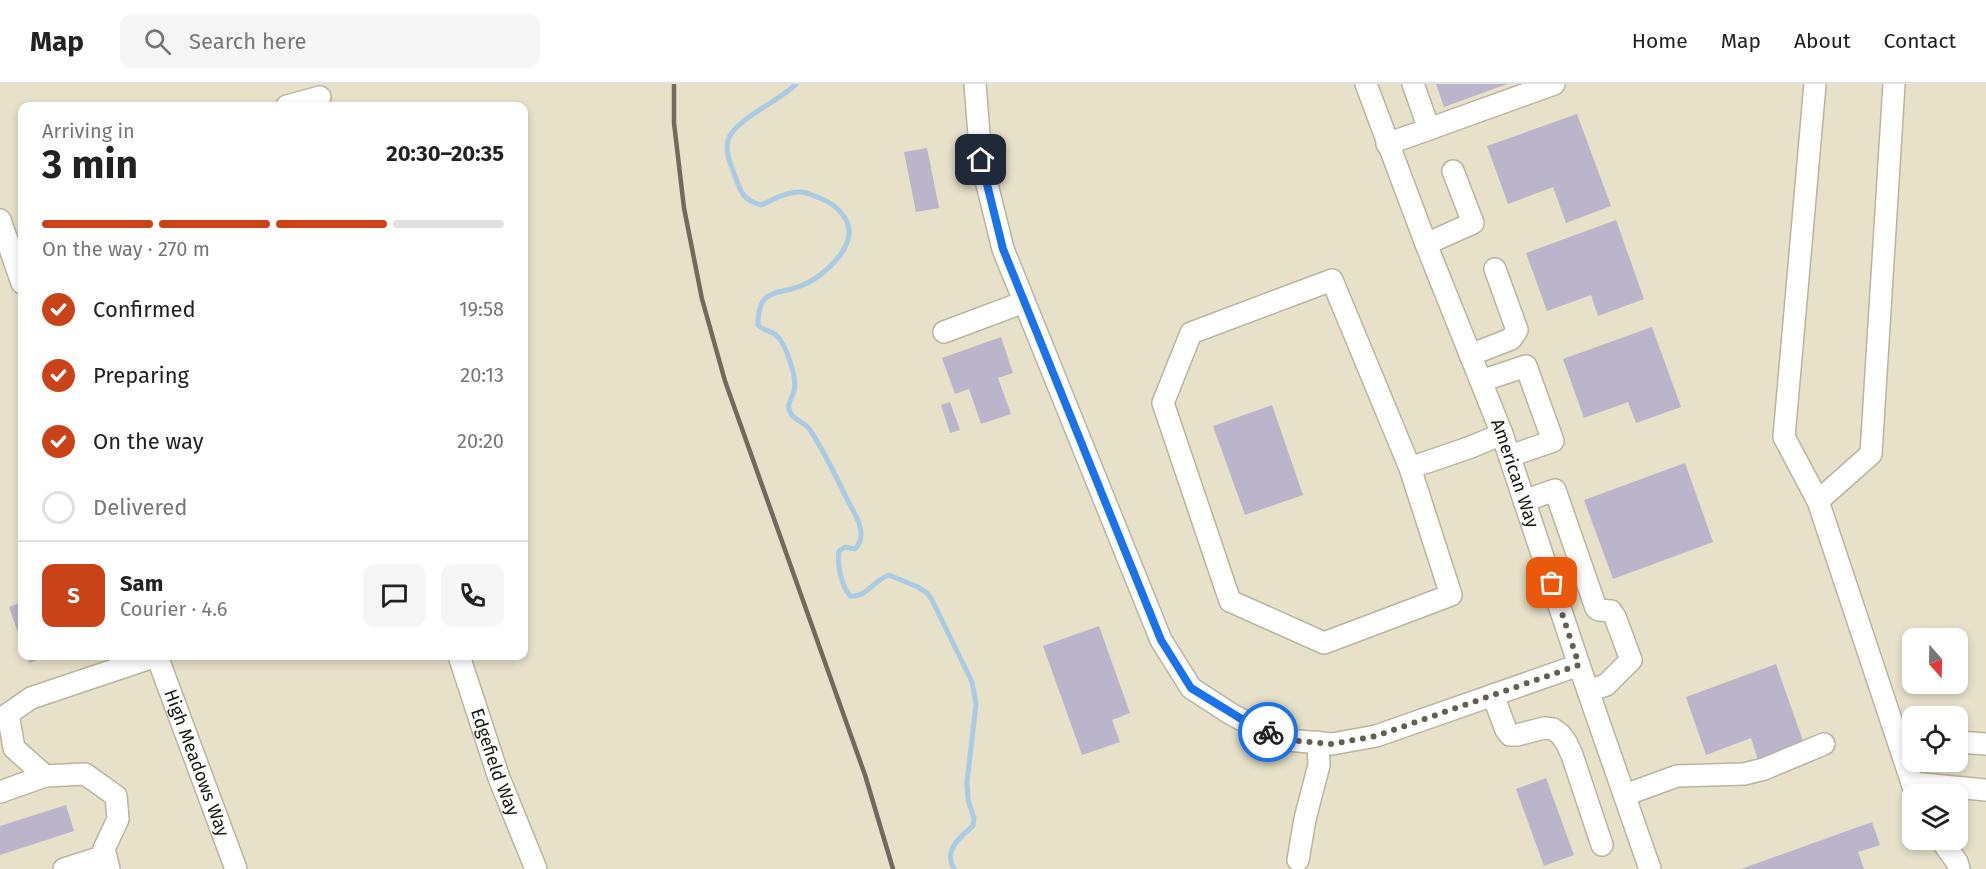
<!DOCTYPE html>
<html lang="en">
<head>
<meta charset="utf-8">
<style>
  body { margin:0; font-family:"Fira Sans",sans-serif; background:#f6f6f6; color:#222; height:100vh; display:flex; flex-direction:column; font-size:22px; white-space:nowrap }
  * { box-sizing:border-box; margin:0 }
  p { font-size:20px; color:#767676 }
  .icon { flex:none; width:33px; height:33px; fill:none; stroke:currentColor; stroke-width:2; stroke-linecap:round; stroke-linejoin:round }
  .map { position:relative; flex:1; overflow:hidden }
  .sheet { position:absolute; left:18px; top:18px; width:510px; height:558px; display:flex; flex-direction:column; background:#fff; border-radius:12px; box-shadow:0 3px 9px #0003 }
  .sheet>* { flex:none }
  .needle { width:39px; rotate:160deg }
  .tools { position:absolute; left:1902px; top:544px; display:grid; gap:12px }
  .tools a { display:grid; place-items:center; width:66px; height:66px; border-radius:12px; background:#fff; box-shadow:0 3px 9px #0003; font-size:30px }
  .pin { position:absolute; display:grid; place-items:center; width:51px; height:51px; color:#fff; margin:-26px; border-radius:12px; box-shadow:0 3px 9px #0006 }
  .courier { position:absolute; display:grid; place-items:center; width:60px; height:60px; margin:-30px; border:4px solid #1a73e8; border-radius:50%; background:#fff; color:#222; box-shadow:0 2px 8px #0007 }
  .summary em { font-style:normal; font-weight:700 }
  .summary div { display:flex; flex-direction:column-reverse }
  .summary { display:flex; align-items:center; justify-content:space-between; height:102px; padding:0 24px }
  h1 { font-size:39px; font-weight:700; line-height:45px }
  .bar { display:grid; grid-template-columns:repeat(4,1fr); gap:9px 6px; align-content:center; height:72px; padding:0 24px }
  .bar i { height:8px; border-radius:4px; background:#e0e0e0 }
  .bar .current { background:#ca4217 }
  .bar p { grid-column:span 4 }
  .line { display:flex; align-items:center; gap:15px; padding:0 24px; border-top:2px solid #e0e0e0 }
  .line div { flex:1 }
  .round { display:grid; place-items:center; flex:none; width:63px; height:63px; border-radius:12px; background:#f6f6f6 }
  ol { padding:0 24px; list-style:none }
  li { display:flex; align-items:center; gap:18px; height:66px }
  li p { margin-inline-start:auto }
  li .icon { padding:6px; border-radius:50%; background:#ca4217; color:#fff; stroke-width:4 }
  li:last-child { color:#767676 }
  li i { width:33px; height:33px; border:3px solid #e0e0e0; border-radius:50% }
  header { display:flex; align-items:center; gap:36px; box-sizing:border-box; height:84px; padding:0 30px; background:#fff; border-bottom:2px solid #e0e0e0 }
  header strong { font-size:28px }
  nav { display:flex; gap:33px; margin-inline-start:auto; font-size:21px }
  .search { width:420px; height:54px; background:#f6f6f6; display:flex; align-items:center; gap:15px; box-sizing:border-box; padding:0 21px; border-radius:12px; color:#767676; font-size:22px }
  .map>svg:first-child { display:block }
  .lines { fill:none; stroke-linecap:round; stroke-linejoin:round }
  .stream { stroke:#a9cbe3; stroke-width:5 }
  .building { fill:#bab5cb }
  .minor-casing { stroke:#bab49e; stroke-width:24 }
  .minor { stroke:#fff; stroke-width:21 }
  .rail { stroke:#706b5d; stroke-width:4.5 }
  .done { stroke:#625e50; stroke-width:6; stroke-dasharray:0 10.8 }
  .route { stroke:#1a73e8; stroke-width:8 }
  .labels { text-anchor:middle; stroke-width:5; stroke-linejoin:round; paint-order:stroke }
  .street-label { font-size:18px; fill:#1a170f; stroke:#e7e1ca }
</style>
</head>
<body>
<header>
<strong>Map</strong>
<div class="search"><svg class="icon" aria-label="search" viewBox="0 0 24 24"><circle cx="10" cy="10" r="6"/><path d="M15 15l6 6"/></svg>Search here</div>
<nav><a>Home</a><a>Map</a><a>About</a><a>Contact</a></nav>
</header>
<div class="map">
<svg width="1986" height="785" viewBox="0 0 1986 785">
  <rect width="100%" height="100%" fill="#e7e1ca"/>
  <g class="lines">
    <path class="stream" d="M 796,0 C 780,17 735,35 728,56 C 725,69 731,81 735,92 C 741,109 743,116 761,121 C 774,115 786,108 800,108 C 806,108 812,111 817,113 C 840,121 858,141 844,165 C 835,180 818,195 803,201 C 778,212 758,202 758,241 C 763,247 771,246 777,252 C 786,260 798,296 794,307 C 792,315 786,320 790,328 C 793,336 805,338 810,346 C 824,367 836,392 847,415 C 851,423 856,431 859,439 C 862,448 862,458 855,465 L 845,463 L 839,467 C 837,480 841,501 850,512 C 866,514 874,496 889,491 L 918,503 L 927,509 L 932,516 L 972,598 L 976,620 L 967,698 L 968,716 L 974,734 L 973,742 C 960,753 943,766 954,785"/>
  </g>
  <path class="building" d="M 1436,0 L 1507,0 L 1444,23 Z
    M 1577,30 L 1611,122 L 1566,139 L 1553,103 L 1508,120 L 1487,62 Z
    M 927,64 L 939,124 L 916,128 L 904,68 Z
    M 1616,136 L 1644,215 L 1598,232 L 1591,211 L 1547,227 L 1526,169 Z
    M 1652,243 L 1681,323 L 1636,339 L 1628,318 L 1584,334 L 1563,275 Z
    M 1001,253 L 1013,289 L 998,294 L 1011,330 L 981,340 L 969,305 L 955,310 L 942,274 Z
    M 950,318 L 960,346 L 950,349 L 941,321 Z
    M 1272,321 L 1303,411 L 1245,431 L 1213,342 Z
    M 1685,379 L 1713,458 L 1613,495 L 1584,416 Z
    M 22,518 L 22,560 L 9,523 Z
    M 1099,542 L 1130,629 L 1112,636 L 1120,658 L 1082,671 L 1043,562 Z
    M 27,572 L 49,572 L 29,579 Z
    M 1776,580 L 1804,660 L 1758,676 L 1751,654 L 1706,671 L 1686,613 Z
    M 1546,694 L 1574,771 L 1544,782 L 1516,705 Z
    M 66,721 L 74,747 L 0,771 L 0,742 Z
    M 1872,738 L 1880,761 L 1858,768 L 1864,785 L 1741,785 Z"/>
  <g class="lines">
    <defs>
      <g id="minor">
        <path d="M 975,0 L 981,76 L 1003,165 L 1161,556 L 1191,604 L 1231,630 L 1248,639 L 1287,656 L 1332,660 L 1376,652 L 1579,581"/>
        <path id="s1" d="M 1366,0 L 1426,160 L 1502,350 L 1579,581 L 1650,785"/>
        <path d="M 1815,0 L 1784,353 L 1818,417 L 1916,711"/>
        <path d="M 287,22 L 320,13"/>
        <path d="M 1429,45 L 1554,0"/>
        <path d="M 1387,60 L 1429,45 L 1413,0"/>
        <path d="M 0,136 L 22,199"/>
        <path d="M 1426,160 L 1473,139 L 1453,87"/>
        <path d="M 944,248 L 1024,218"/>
        <path d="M 1470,271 L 1511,255 L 1517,246 L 1495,185"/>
        <path d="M 1481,297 L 1526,282 L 1553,357 L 1510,372"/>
        <path d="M 1410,384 L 1332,196 L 1191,249 L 1163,319 L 1230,517 L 1324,559 L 1451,511 L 1410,384 L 1471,363 L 1502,350"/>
        <path d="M 1524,417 L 1555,406 L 1596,524 L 1599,526 L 1611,527 L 1615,533 L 1631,576 L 1606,601 L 1588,607"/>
        <path d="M 1818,417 L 1871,370 L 1894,0"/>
        <path id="s2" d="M 157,572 L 236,785"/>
        <path id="s3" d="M 459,572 L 499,694 L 536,785"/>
        <path d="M 1493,611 L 1506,646 L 1510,651 L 1517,651 L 1544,644 L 1553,645 L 1560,650 L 1566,658 L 1572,671 L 1602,761"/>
        <path d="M 1958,658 L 1986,660"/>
        <path d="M 1912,699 L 1986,706"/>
        <path d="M 0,708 L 45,692"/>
        <path d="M 1625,711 L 1677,692 L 1744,690 L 1764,685 L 1824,660"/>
        <path d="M 1941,756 L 1957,778 L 1959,785"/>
        <path d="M 1298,776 L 1305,735 L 1319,681 L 1318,658"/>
        <path d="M 64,785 L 105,772"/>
        <path d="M 109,785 L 104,765 L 118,735 L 116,712 L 85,690 L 45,692 L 14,664 L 8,630 L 31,614 L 156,572"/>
      </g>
    </defs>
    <use href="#minor" class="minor-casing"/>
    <use href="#minor" class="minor"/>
    <path class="rail" d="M 674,0 L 674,39 L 684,124 L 702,215 L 725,297 L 865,691 L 893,785"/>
  </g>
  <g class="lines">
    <path class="done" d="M 1268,648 L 1287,656 L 1332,660 L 1376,652 L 1579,581 L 1552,499"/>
    <path class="route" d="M 981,76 L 1003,165 L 1161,556 L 1191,604 L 1248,639 L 1268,648"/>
  </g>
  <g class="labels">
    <g class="street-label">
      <text dy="6" stroke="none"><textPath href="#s1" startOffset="417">American Way</textPath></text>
      <text dy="6" stroke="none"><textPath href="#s2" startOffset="114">High Meadows Way</textPath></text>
      <text dy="6" stroke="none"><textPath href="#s3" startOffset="112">Edgefield Way</textPath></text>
    </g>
  </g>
</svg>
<div class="tools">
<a><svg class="needle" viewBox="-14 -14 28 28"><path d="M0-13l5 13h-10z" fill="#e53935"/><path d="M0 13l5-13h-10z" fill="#767676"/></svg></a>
<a><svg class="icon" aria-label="locate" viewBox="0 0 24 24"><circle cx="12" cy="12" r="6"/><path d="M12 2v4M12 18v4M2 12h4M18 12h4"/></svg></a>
<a><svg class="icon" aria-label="layers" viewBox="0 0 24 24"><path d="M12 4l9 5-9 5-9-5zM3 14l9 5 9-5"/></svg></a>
</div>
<div class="pin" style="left:1552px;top:499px;background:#ea580c"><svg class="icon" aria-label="bag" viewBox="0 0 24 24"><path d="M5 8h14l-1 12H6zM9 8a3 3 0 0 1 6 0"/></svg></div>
<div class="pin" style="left:981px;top:76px;background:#1f2937"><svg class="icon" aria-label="home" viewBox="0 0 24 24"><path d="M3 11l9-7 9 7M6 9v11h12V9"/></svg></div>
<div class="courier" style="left:1268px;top:648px"><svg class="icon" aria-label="bike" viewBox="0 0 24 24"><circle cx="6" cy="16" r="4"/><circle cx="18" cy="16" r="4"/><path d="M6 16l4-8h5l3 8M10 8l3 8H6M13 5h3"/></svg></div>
<section class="sheet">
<div class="summary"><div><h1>3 min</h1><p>Arriving in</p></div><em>20:30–20:35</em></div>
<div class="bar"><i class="current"></i><i class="current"></i><i class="current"></i><i></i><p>On the way · 270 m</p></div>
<ol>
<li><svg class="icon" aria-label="check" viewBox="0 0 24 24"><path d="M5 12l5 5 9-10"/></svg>Confirmed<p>19:58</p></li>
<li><svg class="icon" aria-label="check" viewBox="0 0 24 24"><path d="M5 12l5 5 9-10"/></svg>Preparing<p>20:13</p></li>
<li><svg class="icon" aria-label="check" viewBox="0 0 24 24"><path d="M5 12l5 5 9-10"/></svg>On the way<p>20:20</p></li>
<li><i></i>Delivered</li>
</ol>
<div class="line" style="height:108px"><b class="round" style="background:#ca4217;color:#fff">S</b><div><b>Sam</b><p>Courier · 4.6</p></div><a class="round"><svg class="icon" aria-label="chat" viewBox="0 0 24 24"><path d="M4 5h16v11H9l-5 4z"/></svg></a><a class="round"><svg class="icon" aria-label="phone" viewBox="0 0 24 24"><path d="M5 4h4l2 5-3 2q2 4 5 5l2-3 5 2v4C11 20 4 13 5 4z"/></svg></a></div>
</section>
</div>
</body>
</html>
